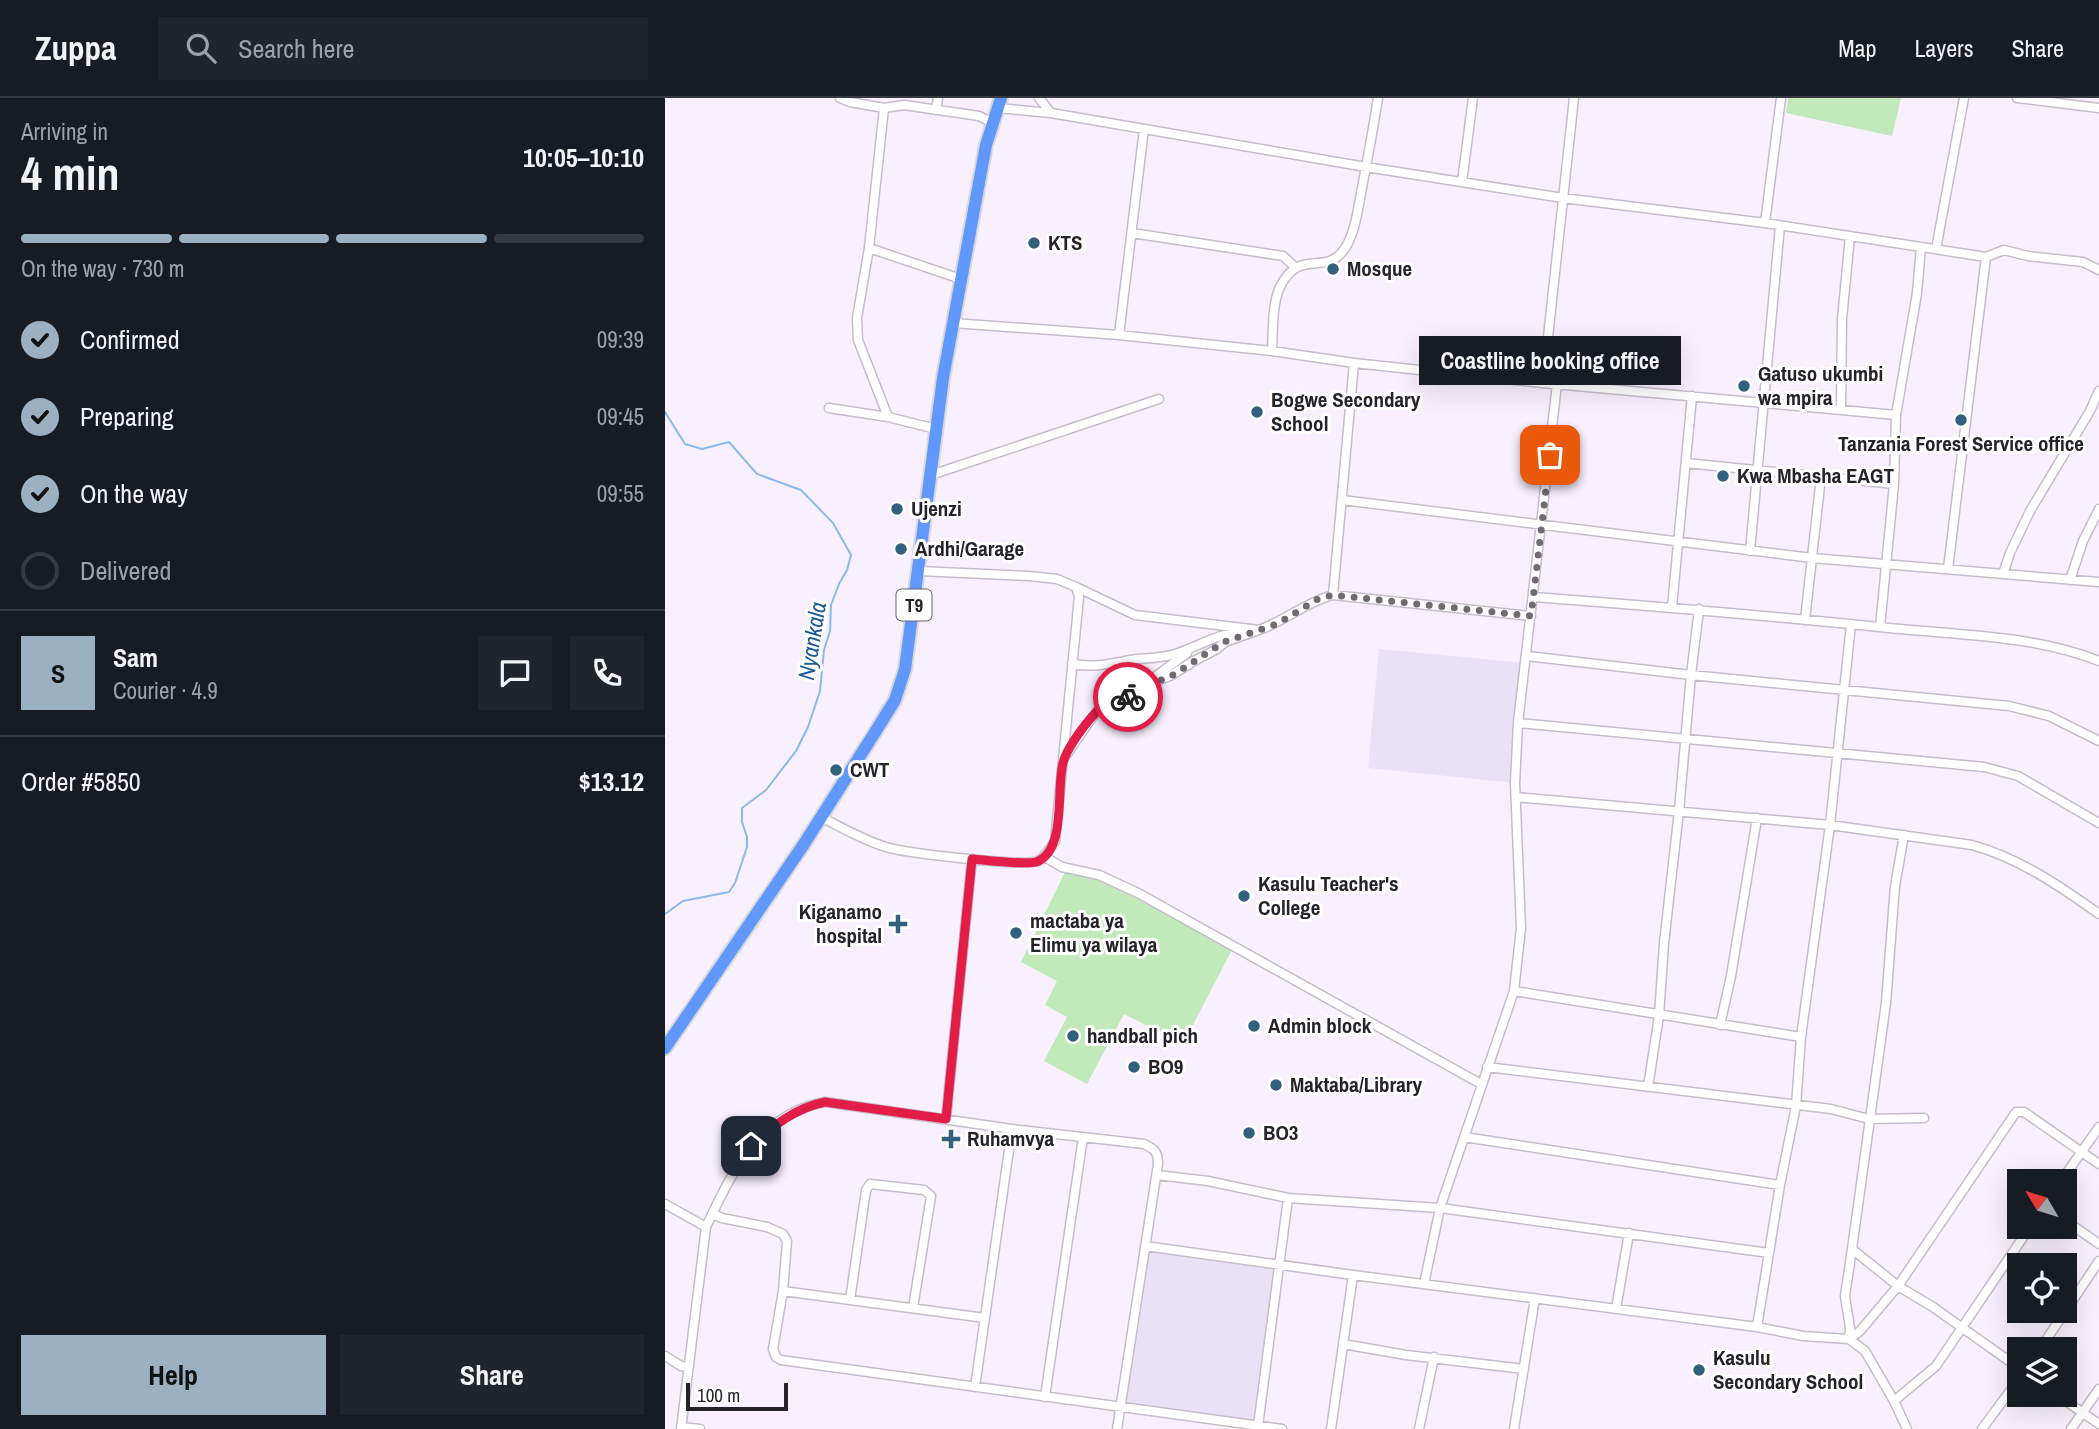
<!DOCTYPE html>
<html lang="en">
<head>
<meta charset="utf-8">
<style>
  body { margin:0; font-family:"Archivo Narrow",sans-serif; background:#20242c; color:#f1f3f6; height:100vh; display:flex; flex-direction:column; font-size:26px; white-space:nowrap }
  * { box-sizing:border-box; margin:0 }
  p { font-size:23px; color:#9ea1a6 }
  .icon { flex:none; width:38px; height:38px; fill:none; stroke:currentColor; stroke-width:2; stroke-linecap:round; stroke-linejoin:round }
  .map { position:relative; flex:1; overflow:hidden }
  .panel { display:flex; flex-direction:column; background:#171b24; width:665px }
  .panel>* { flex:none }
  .needle { width:46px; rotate:308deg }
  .tools { position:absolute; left:1342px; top:1071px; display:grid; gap:14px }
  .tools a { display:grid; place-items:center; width:70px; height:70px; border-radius:0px; background:#171b24; box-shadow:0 7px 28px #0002; font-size:35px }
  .scale { position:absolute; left:21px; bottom:18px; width:102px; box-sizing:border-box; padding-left:7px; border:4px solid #262328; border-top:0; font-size:19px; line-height:24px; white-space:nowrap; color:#262328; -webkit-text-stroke:5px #fff; paint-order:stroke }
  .pin { position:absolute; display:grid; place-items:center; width:60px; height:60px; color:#fff; margin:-30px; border-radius:14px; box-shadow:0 4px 10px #0006 }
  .courier { position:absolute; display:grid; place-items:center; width:70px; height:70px; margin:-35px; border:5px solid #e11d48; border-radius:50%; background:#fff; color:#222; box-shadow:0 2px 9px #0007 }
  .bubble { position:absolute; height:49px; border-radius:0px; background:#171b24; box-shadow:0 7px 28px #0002; font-size:23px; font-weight:800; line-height:49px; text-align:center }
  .head em { font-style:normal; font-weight:800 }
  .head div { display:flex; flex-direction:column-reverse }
  .head { display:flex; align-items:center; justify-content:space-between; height:119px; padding:0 21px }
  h1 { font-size:46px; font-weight:800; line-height:52px }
  .bar { display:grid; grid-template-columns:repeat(4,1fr); gap:10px 7px; align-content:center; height:84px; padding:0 21px }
  .bar i { height:9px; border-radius:5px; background:#363941 }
  .bar .selected { background:#9bb1c1 }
  .bar p { grid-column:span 4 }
  .line { display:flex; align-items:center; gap:18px; padding:0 21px; border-top:2px solid #363941 }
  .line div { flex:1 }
  .round { display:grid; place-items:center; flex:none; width:74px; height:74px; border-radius:0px; background:#20242c }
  ol { padding:0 21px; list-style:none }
  li { display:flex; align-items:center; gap:21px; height:77px }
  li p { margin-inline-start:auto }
  li .icon { padding:7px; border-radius:50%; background:#9bb1c1; color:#111; stroke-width:4 }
  li:last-child { color:#9ea1a6 }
  li i { width:38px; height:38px; border:4px solid #363941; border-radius:50% }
  .primary-button { display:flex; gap:14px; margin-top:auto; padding:14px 21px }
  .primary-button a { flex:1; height:80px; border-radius:0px; background:#9bb1c1; color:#111; font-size:28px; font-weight:800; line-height:80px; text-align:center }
  .primary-button a+a { background:#20242c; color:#f1f3f6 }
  header { display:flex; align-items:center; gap:42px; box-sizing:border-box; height:98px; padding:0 35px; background:#171b24; border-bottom:2px solid #363941 }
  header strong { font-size:33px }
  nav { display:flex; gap:38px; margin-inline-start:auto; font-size:24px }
  .search { width:490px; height:63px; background:#20242c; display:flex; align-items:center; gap:18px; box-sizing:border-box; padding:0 24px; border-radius:0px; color:#9ea1a6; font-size:26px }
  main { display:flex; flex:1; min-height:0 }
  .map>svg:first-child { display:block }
  .commercial { fill:#e9e2f7 }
  .green { fill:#c2e9b9 }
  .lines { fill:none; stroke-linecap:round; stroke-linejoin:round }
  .stream { stroke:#8bb9ed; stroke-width:2 }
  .minor-casing { stroke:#c5bdcb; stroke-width:11 }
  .highway-casing { stroke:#d8d7d8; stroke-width:16 }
  .minor { stroke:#fff; stroke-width:8 }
  .highway { stroke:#6198fd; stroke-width:12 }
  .done { stroke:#706b73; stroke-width:7; stroke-dasharray:0 12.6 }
  .route { stroke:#e11d48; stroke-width:9 }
  .poi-dot { fill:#326180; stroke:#fff; stroke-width:2.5 }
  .labels { text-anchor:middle; stroke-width:6; stroke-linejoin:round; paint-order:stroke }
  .shield { fill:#fff; stroke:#676568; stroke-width:2 }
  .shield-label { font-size:19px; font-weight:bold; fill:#262328 }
  .poi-label { font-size:21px; font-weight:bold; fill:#262328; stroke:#fff; text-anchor:start }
  .water-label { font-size:23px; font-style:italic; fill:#195998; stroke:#fff }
</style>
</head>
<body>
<header>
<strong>Zuppa</strong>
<div class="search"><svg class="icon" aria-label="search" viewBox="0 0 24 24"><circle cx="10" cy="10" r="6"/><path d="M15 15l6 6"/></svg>Search here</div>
<nav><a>Map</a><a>Layers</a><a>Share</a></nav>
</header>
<main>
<section class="panel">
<div class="head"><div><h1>4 min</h1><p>Arriving in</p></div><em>10:05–10:10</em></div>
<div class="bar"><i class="selected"></i><i class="selected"></i><i class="selected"></i><i></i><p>On the way · 730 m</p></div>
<ol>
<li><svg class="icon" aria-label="check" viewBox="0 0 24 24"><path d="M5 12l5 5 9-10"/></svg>Confirmed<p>09:39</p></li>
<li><svg class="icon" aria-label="check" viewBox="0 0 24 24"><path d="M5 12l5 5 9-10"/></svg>Preparing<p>09:45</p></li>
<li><svg class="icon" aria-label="check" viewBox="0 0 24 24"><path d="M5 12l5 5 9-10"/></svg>On the way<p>09:55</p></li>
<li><i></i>Delivered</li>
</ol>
<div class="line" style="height:126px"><b class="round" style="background:#9bb1c1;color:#111">S</b><div><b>Sam</b><p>Courier · 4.9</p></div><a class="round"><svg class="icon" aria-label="chat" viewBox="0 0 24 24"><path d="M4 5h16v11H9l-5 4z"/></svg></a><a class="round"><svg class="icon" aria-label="phone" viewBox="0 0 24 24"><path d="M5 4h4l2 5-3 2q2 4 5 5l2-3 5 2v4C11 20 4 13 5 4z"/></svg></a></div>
<div class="line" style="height:91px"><div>Order #5850</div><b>$13.12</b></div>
<div class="primary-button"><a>Help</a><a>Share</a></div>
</section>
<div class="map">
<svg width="1434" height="1331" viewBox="0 0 1434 1331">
  <rect width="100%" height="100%" fill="#f8f0ff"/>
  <path class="commercial" d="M 714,551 L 861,565 L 850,685 L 703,670 Z
    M 482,1149 L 611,1167 L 592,1327 L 457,1308 Z"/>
  <path class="green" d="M 1123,0 L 1236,0 L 1227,38 L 1121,15 Z
    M 402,770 L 430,776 L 569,848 L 518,946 L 459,916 L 422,986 L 379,963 L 402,919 L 380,907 L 392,883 L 356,864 Z"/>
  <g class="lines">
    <path class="stream" d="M 0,314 L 20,346 L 37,351 L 64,344 L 92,376 L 136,392 L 168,425 L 186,457 L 182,472 L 174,486 L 166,507 L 165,533 L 159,552 L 155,593 L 143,629 L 131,653 L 101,692 L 77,710 L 77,724 L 82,739 L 82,749 L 70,785 L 64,794 L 18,803 L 0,816"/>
    <defs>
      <path id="minor" d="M 175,0 L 185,4 L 219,10 L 239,7 L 314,18 L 328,25
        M 374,0 L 386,15
        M 1352,0 L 1434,10
        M 219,10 L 204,150 L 192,220 L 193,242 L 223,319
        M 333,10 L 386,15 L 701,69 L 898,100 L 1100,125 L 1321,159 L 1339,152 L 1363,158 L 1418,164 L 1434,172
        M 271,12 L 273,0
        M 797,84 L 808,0
        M 1100,125 L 1116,0
        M 467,135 L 618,158 L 630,169
        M 204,150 L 296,181
        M 1271,151 L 1299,0
        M 288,225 L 454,237 L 607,253 L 689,265 L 878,285 L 1231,317
        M 454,237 L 479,31
        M 607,253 C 608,235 607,205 615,189 C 636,147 662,182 682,147 C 690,132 693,112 696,95 C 702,64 708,32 713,0
        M 878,285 L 909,0
        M 164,310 L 223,319 L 271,331
        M 1176,312 L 1177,221 L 1185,138
        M 1021,365 L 1229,386
        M 266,377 L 494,301
        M 677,402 L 1147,460 L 1434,484
        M 1085,453 L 1115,128
        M 1283,471 L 1321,159
        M 1338,476 L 1345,455 L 1365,413 L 1425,313 L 1434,293
        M 1405,482 L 1418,443 L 1434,411
        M 411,489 L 470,517 L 594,532 C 620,523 641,504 668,497 L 866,518
        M 668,497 L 689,265
        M 869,499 C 987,508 1106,518 1224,530 C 1293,537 1369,537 1434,563
        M 1007,509 L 1027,298
        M 1140,522 L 1156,379
        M 1215,529 L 1229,386 L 1231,317 L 1252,195 L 1256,149
        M 862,558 L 1026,577 L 1344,608 L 1384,618 L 1434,643
        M 407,566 C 434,570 447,565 472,561 C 484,560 498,560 510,556 C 533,549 553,534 578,535
        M 482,585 L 522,555
        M 853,625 L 1319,669 L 1353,678 L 1434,725
        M 400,659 L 426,621 L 434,611 L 444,605 L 464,598 L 477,589 L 505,578 L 529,563 L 552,551 L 560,544 L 591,533
        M 851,699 L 1165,727 L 1307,747 C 1354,760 1395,788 1434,816
        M 156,719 C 177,730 198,742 221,749 C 240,755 358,769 373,763 C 381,759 385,750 390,743 L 414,499 L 411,489 L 392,481 L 364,478 L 254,473
        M 1239,737 L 1230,788 L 1221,905 L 1187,1151 L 1233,1188 L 1268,1209 L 1354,1270
        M 380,759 L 397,769 L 434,777 L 473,795 L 816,986
        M 849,893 L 1136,939
        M 1055,927 L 1066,878 L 1092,720
        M 822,969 L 1166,1011 L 1204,1021 L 1259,1020
        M 983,989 L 994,918 L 999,845 L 1014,713 L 1026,577 L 1034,511
        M 281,1021 L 307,761
        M 799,1039 L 1115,1087
        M 492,1077 L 543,1083 L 623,1100 L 775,1110 L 1104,1155
        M 1396,1083 L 1434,1029
        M 0,1106 L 41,1129 L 16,1331
        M 48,1116 L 57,1120 L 102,1129 L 118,1136 L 122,1143 L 118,1193 L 108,1251 L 111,1259 L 116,1262 L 617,1331
        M 1400,1122 L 1434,1146
        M 41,1129 C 67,1074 94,1016 160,1004 L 347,1031 L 479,1046 C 490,1051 493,1054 493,1066 L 452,1331
        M 480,1148 L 688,1177 L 1092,1229 L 1138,1238 L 1184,1241 L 1195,1233 L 1233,1188 L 1351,1014 L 1359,1014 L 1434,1066
        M 1187,1151 L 1180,1198 L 1185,1230 L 1184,1241 L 1200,1253 L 1229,1303 L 1271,1268 L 1365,1129
        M 759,1186 L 775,1110 L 849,893 L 856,830 L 850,685 L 853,625 L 892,286
        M 118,1193 L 320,1220
        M 185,1202 L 201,1092 L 205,1086 L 259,1092 L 266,1098 L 248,1210
        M 951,1211 L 964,1135
        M 1092,1229 L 1115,1087 L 1131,1008 L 1136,939 L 1165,727 L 1186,526
        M 678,1246 L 741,1257 L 859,1271
        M 1375,1251 L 1434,1163
        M 0,1258 L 16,1268 L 24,1269
        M 310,1289 L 347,1031
        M 1392,1297 L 1434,1326
        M 380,1299 L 418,1039
        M 1229,1303 L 1242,1331
        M 593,1328 L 623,1100
        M 16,1329 L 35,1331
        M 666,1331 L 688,1177
        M 754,1331 L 769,1259
        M 849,1331 L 870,1200
        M 1317,1331 L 1354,1281
        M 1406,1331 L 1434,1291"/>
      <path id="highway" d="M 0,950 L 139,746 L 214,628 L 230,602 L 240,571 L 278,280 L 321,47 L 336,0"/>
    </defs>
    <use href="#minor" class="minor-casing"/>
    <use href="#highway" class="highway-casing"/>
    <use href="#minor" class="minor"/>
    <use href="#highway" class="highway"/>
  </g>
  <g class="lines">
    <path class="done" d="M 463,599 L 477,589 L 505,579 L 559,544 L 612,526 L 653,501 L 668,497 L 866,518 L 885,357"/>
    <path class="route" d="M 86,1048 C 108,1028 130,1010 160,1004 L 281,1021 L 307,761 C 321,762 360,767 371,764 C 402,753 391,690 398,665 C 402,649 428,613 443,605 C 449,602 457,601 463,599"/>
  </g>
  <g class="poi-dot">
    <circle cx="369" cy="145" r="7"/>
    <circle cx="668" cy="171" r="7"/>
    <circle cx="1079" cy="288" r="7"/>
    <circle cx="592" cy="314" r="7"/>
    <circle cx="1296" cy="322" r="7"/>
    <circle cx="1058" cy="378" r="7"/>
    <circle cx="232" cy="411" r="7"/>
    <circle cx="236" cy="451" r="7"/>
    <circle cx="171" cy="672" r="7"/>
    <circle cx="579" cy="798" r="7"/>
    <path d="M229.5 815.5h7v7h7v7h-7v7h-7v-7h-7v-7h7z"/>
    <circle cx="351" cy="835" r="7"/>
    <circle cx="589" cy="928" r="7"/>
    <circle cx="408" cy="938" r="7"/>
    <circle cx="469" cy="969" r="7"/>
    <circle cx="611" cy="987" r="7"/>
    <circle cx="584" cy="1035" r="7"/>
    <path d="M282.5 1030.5h7v7h7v7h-7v7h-7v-7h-7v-7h7z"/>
    <circle cx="1034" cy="1272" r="7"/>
  </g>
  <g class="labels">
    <rect class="shield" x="231.5" y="491.5" width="35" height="31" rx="5"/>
    <g class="shield-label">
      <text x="249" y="514">T9</text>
    </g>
    <g class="poi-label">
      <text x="383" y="152">KTS</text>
      <text x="682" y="178">Mosque</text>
      <text x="1093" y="283">Gatuso ukumbi<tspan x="1093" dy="24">wa mpira</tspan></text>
      <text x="606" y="309">Bogwe Secondary<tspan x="606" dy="24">School</tspan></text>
      <text x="1296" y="353" text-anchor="middle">Tanzania Forest Service office</text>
      <text x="1072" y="385">Kwa Mbasha EAGT</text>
      <text x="246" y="418">Ujenzi</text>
      <text x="250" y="458">Ardhi/Garage</text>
      <text x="185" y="679">CWT</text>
      <text x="593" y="793">Kasulu Teacher's<tspan x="593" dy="24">College</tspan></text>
      <text x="217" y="821" text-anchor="end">Kiganamo<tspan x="217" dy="24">hospital</tspan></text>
      <text x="365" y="830">mactaba ya<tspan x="365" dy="24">Elimu ya wilaya</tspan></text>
      <text x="603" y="935">Admin block</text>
      <text x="422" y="945">handball pich</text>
      <text x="483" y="976">BO9</text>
      <text x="625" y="994">Maktaba/Library</text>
      <text x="598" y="1042">BO3</text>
      <text x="302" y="1048">Ruhamvya</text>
      <text x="1048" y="1267">Kasulu<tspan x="1048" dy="24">Secondary School</tspan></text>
    </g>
    <g class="water-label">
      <text transform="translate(147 543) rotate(-81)" y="8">Nyankala</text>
    </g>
  </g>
</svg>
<div class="tools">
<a><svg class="needle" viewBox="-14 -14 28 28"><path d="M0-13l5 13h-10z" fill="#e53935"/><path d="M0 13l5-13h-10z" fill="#9ea1a6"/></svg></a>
<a><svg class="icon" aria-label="locate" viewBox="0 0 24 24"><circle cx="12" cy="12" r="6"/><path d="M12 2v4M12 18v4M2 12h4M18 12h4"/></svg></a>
<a><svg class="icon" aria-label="layers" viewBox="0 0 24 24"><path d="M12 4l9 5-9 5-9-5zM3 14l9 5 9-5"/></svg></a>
</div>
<div class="scale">100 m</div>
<div class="pin" style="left:885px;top:357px;background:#ea580c"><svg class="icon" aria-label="bag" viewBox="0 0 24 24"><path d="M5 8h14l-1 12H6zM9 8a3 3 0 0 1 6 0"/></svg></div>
<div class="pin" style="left:86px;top:1048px;background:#1f2937"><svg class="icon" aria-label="home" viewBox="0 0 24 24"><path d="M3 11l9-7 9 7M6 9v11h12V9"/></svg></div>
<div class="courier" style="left:463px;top:599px"><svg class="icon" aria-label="bike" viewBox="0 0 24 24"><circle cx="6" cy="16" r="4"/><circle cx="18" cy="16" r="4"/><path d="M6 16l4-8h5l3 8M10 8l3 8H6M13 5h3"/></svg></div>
<div class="bubble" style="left:754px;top:238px;width:262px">Coastline booking office</div>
</div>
</main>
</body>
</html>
